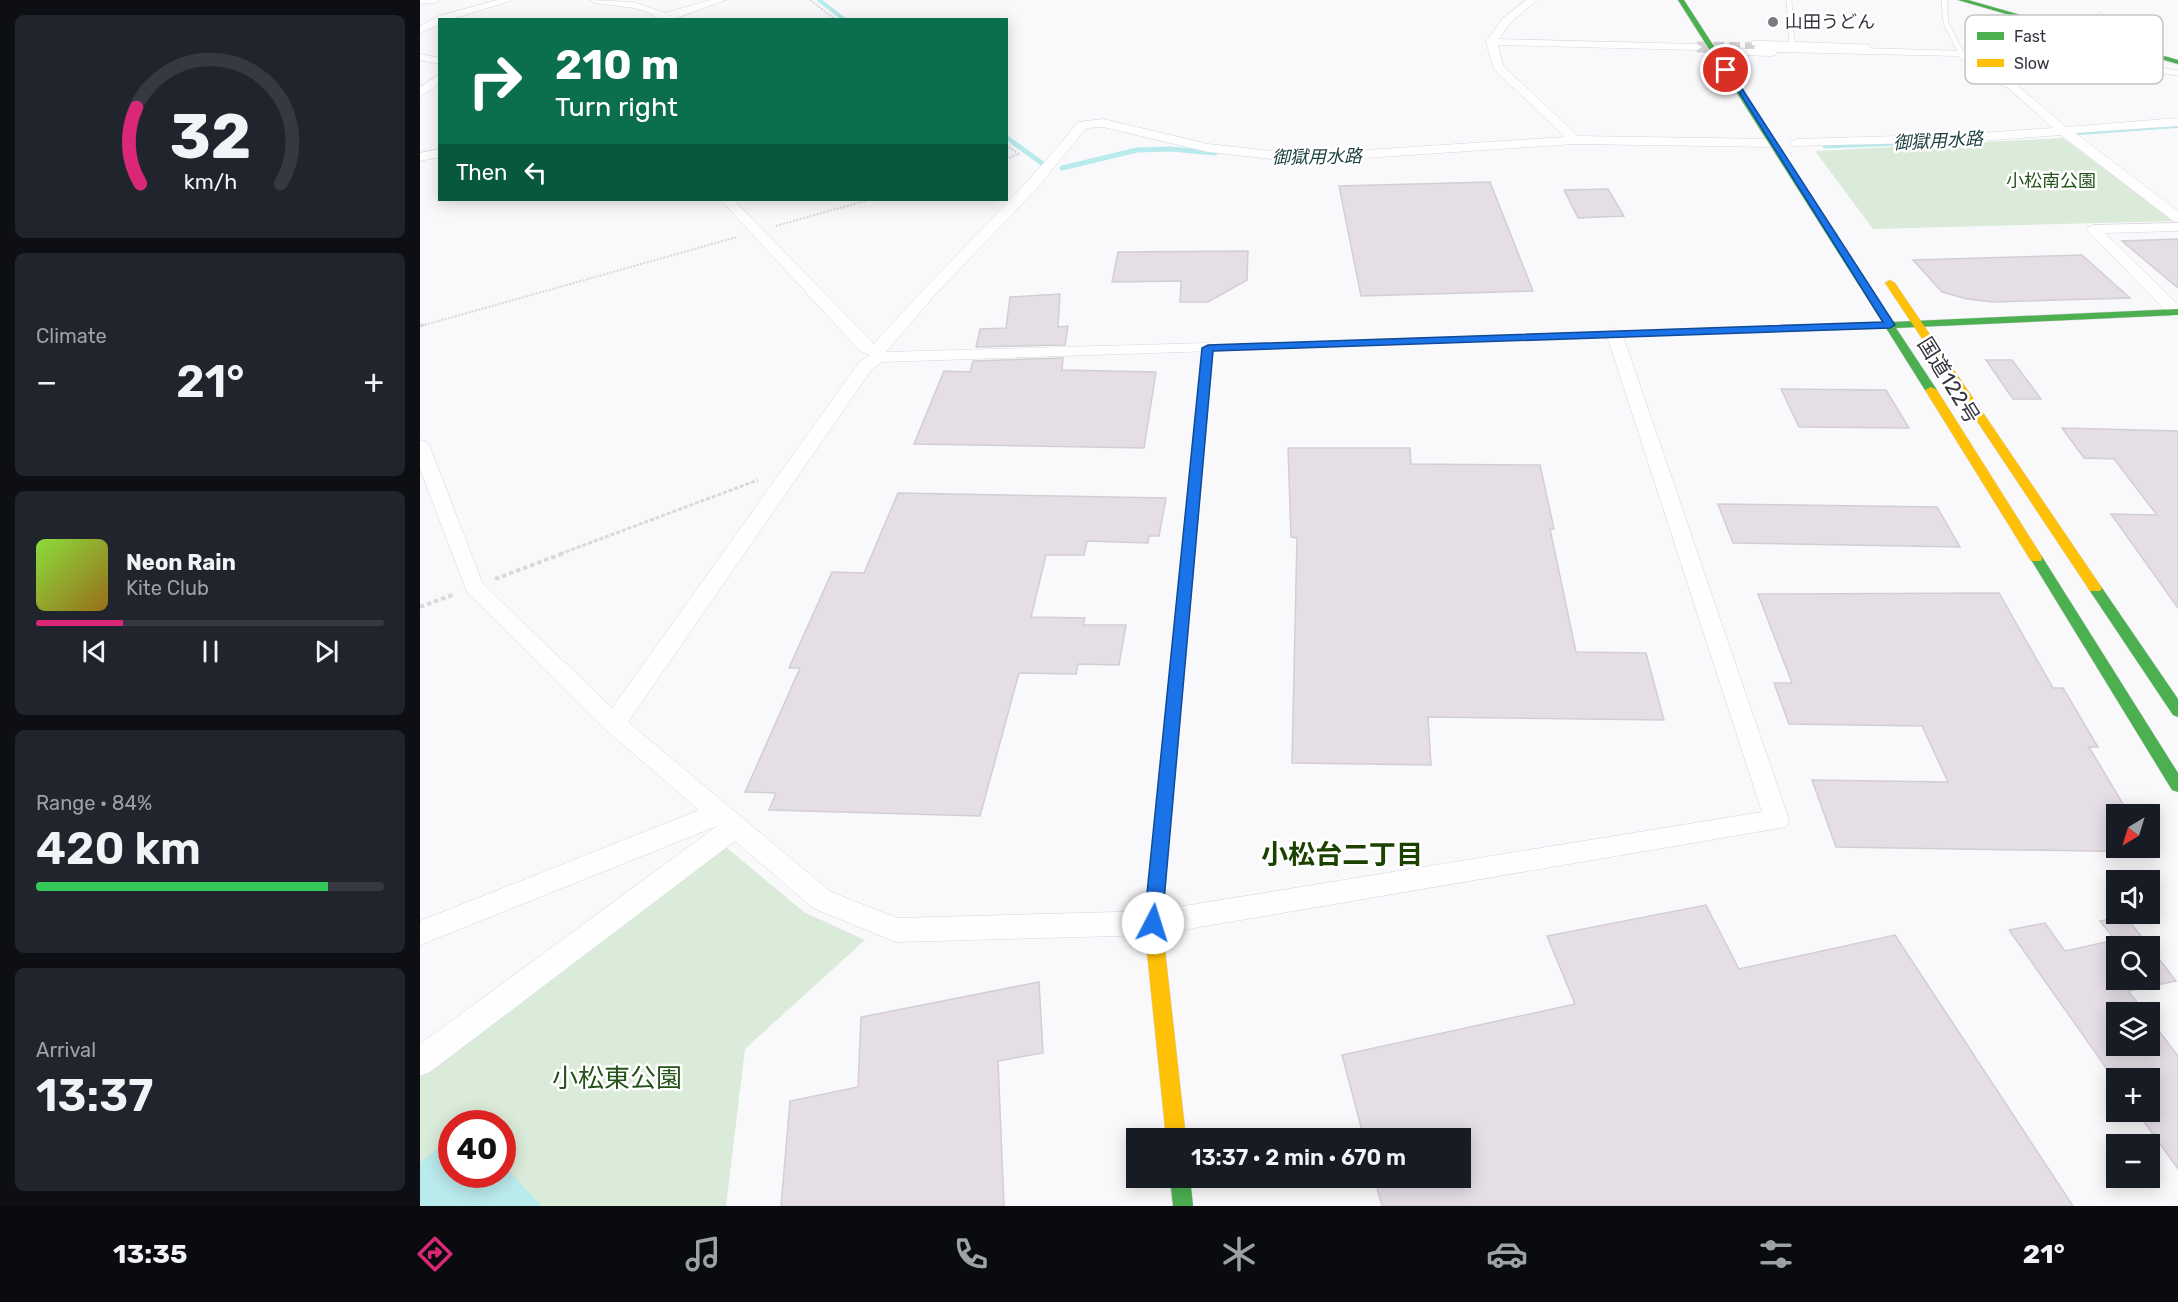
<!DOCTYPE html>
<meta charset="utf-8">
<style>
:root{--surface:#171b24;--page:#20242c;--text:#f1f3f6;--muted:#9ea1a6;--line:#363941;--accent:#db2777}
body{margin:0;font-family:Rubik,"Noto Sans JP",sans-serif;background:var(--page);color:var(--text);height:100vh;display:flex;flex-direction:column;font-size:22px;white-space:nowrap}
*{box-sizing:border-box;margin:0}
p{font-size:20px;color:var(--muted)}
.icon{flex:none;width:33px;height:33px;fill:none;stroke:currentColor;stroke-width:2;stroke-linecap:round;stroke-linejoin:round}
.map{position:relative;flex:1;overflow:hidden}
.side{display:flex;flex-direction:column;gap:15px;padding:15px;background:#0d0f14;width:420px}
.side>*{flex:none}
.hud{position:absolute;left:18px;top:18px;width:570px;height:183px;border-radius:0px;box-shadow:0 3px 15px #0003;background:#0b6e4f;color:#fff;overflow:hidden}
.needle{width:39px;rotate:218deg}
.buttons{position:absolute;left:1686px;top:804px;display:grid;gap:12px}
.buttons a{display:grid;place-items:center;width:54px;height:54px;border-radius:0px;background:var(--surface);box-shadow:0 3px 15px #0003;font-size:30px}
.speed{position:absolute;left:18px;top:1110px;display:flex;gap:12px;font-size:30px;font-weight:700;text-align:center}
.speed>*{display:grid;place-content:center;width:78px;height:78px;border-radius:50%;background:var(--surface);box-shadow:0 3px 15px #0003;line-height:1}
.speed .limit{border:9px solid #d22;background:#fff;color:#111}
.pin{position:absolute;display:grid;place-items:center;width:51px;height:51px;color:#fff;margin:-26px;border:3px solid #fff;border-radius:50%;box-shadow:0 2px 6px #0007}
.me{position:absolute;width:66px;margin:-33px;rotate:5deg;stroke-linejoin:round;filter:drop-shadow(0 0 4px #0008)}
.turn{display:flex;align-items:center;gap:21px;height:126px;padding:0 18px;font-size:27px}
.turn .icon{width:78px;height:78px;stroke-width:2.5}
.turn b{display:block;font-size:42px;line-height:51px}
.then{display:flex;align-items:center;height:57px;padding:0 18px;background:#0003;gap:12px;font-size:22px}
.big{font-size:45px;font-weight:600;line-height:1.1}
.side .tile{flex:1;display:flex;flex-direction:column;justify-content:center;gap:9px;min-width:0;padding:0 21px;border-radius:9px;background:var(--page)}
.side .dial{align-items:center;gap:0}
.dial svg{height:156px;overflow:visible;fill:none;stroke:var(--line);stroke-width:7;stroke-linecap:round;text-anchor:middle}
.dial text{fill:var(--text);stroke:none}
.song{display:flex;align-items:center;gap:18px}
.cover{width:72px;height:72px;border-radius:9px;background:linear-gradient(135deg,hsl(90 70% 55%),hsl(40 70% 35%))}
.played{height:6px;border-radius:3px;background:linear-gradient(90deg,var(--accent) 25%,var(--line) 25%)}
.keys{display:flex;justify-content:space-around;direction:ltr}
.heat{display:flex;justify-content:space-between;align-items:center;font-size:33px;direction:ltr}
.charge{height:9px;border-radius:4px;background:linear-gradient(90deg,#34c759 84%,var(--line) 0)}
.trip{position:absolute;left:706px;top:1128px;width:345px;height:60px;border-radius:0px;background:var(--surface);box-shadow:0 3px 15px #0003;font-weight:600;line-height:60px;text-align:center}
.tabs{display:flex;height:96px;justify-content:space-around;align-items:center;background:#090b0e;color:var(--muted)}
.tabs .icon{width:42px;height:42px}
.tabs .current{color:var(--accent)}
.tabs b{font-size:27px;color:var(--text)}
main{display:flex;flex:1;min-height:0}
.map>svg:first-child{display:block}
.green{fill:#dbebd9;fill-rule:evenodd}
.water{fill:#b9eaec}
.lines{fill:none;stroke-linecap:round;stroke-linejoin:round}
.stream-far1{stroke:#b9eaec;stroke-width:4}
.stream{stroke:#b9eaec;stroke-width:5}
.building{fill:#e6dee7;stroke:#d2cfd3;stroke-width:1.5}
.street-tunnel{stroke:#d2d2d6;stroke-width:11;stroke-dasharray:11 5;stroke-linecap:butt}
.lane-casing{stroke:#d6d5db;stroke-width:6}
.street-casing{stroke:#d6d5db;stroke-width:1}
.fast-casing{stroke:#d6d5db;stroke-width:1}
.slow-casing{stroke:#d6d5db;stroke-width:1}
.path-far2{stroke:#d9d9db;stroke-width:2;stroke-dasharray:2 1.5;stroke-linecap:butt}
.path-far1{stroke:#d9d9db;stroke-width:3;stroke-dasharray:4 2;stroke-linecap:butt}
.path{stroke:#d9d9db;stroke-width:4;stroke-dasharray:4.5 3;stroke-linecap:butt}
.lane{stroke:#fefeff;stroke-width:5}
.street{fill:#fefeff;fill-rule:evenodd}
.fast{fill:#4caf50;fill-rule:evenodd}
.slow{fill:#ffc107;fill-rule:evenodd}
.route{fill:#1a73e8;stroke:#114b97;stroke-width:1.5}
.poi-dot{fill:#7a7a81;stroke:#fff;stroke-width:2}
.labels{text-anchor:middle;dominant-baseline:central;stroke-width:5;stroke-linejoin:round;paint-order:stroke}
.far-poi-label{font-size:18px;fill:#36353f;stroke:#fff;text-anchor:start}
.far-water-label{font-size:18px;font-style:italic;fill:#1b3e3e;stroke:#fff}
.far-park-label{font-size:18px;fill:#245219;stroke:#fff}
.street-label{font-size:21px;fill:#36353f;stroke:#fff}
.near-park-label{font-size:26px;fill:#245219;stroke:#fff}
.near-neighbourhood-label{font-size:27px;font-weight:bold;fill:#1c4200;stroke:#fff}
.key{fill:#fff;stroke:#c3c2c5;stroke-width:1.5}
.key-label{font-size:16px;fill:#36353f}
</style>
<main>
<section class="side">
<div class="tile dial"><svg viewBox="0 0 100 80">
<path d="M14 69A42 42 0 1 1 86 69"/>
<path d="M14 69A42 42 0 0 1 12 30" stroke="#db2777"/>
<text x="50" y="56" font-size="32" font-weight="700">32</text>
<text x="50" y="72" font-size="11">km/h</text>
</svg></div>
<div class="tile"><p>Climate</p>
<div class="heat"><a>−</a><b class="big">21°</b><a>+</a></div>
</div>
<div class="tile">
<div class="song"><i class="cover"></i><div><b>Neon Rain</b><p>Kite Club</p></div></div>
<div class="played"></div>
<div class="keys"><svg class="icon" aria-label="previous" viewBox="0 0 24 24"><path d="M18 5L8 12l10 7zM5 5v14"/></svg><svg class="icon" aria-label="pause" viewBox="0 0 24 24"><path d="M8 5v14M16 5v14"/></svg><svg class="icon" aria-label="next" viewBox="0 0 24 24"><path d="M6 5l10 7-10 7zM19 5v14"/></svg></div>
</div>
<div class="tile"><p>Range · 84%</p><b class="big">420 km</b><div class="charge"></div></div>
<div class="tile"><p>Arrival</p><b class="big">13:37</b></div>
</section>
<div class="map">
<svg width="1758" height="1206" viewBox="0 0 1758 1206">
<rect width="100%" height="100%" fill="#f9f9fc"/>
<g class="green">
<polygon points="1643,138 1755,221 1453,229 1395,151"/>
<path d="M 302,844 L 384,912 L 445,940 L 325,1049 L 306,1206 L 0,1206 L 0,1073 ZM 32,1124 L 82,1124 L 82,1174 L 32,1174 Z"/>
</g>
<polygon class="water" points="31,1137 32,1174 82,1174 83,1165 122,1206 0,1206 0,1163"/>
<g class="lines">
<g class="stream-far1">
<polyline points="399,0 425,20"/>
<polyline points="1659,133 1758,126"/>
<polyline points="586,137 596,144"/>
<polyline points="1445,144 1484,143"/>
</g>
<g class="stream">
<polyline points="594,143 623,164"/>
<polyline points="1405,146 1484,143"/>
<polyline points="642,168 717,150 750,149 795,153"/>
</g>
</g>
<g class="building">
<polygon points="1070,182 1113,291 941,296 919,186"/>
<polygon points="1188,189 1204,216 1158,218 1144,190"/>
<polygon points="1758,239 1758,288 1702,241"/>
<polygon points="828,251 827,280 788,302 760,302 761,281 692,282 698,252"/>
<polygon points="1662,255 1710,298 1573,302 1547,299 1522,292 1493,260"/>
<polygon points="640,294 638,327 648,326 645,345 556,347 560,329 586,328 590,297"/>
<polygon points="643,358 642,370 736,372 724,448 494,444 524,371 550,372 553,361"/>
<polygon points="1566,360 1592,360 1621,399 1593,399"/>
<polygon points="1361,389 1466,390 1489,428 1379,427"/>
<polygon points="1642,428 1758,431 1758,608 1691,514 1737,515 1694,459 1664,458"/>
<polygon points="868,448 990,448 991,464 1120,465 1134,529 1130,529 1156,652 1226,653 1244,720 1008,717 1011,765 872,763 877,538 871,537"/>
<polygon points="478,493 746,498 739,536 729,536 728,543 667,541 664,555 626,555 611,617 665,618 663,625 706,625 699,665 658,664 656,674 599,673 560,816 349,810 356,793 325,792 380,668 369,668 412,572 444,573"/>
<polygon points="1298,504 1517,507 1540,547 1313,543"/>
<polygon points="1579,593 1633,688 1643,688 1678,747 1669,747 1709,814 1696,814 1696,848 1729,848 1731,852 1416,847 1392,780 1528,782 1502,726 1369,724 1354,683 1372,683 1338,594"/>
<polygon points="1286,905 1319,969 1475,935 1653,1206 962,1206 954,1178 1041,1178 1041,1138 944,1138 922,1055 1155,1004 1127,936"/>
<polygon points="1705,916 1729,946 1696,946 1696,980 1730,980 1730,947 1756,981 1708,991 1725,1012 1696,1012 1696,1046 1730,1046 1730,1019 1758,1056 1758,1169 1717,1112 1730,1112 1730,1078 1696,1078 1696,1082 1589,930 1625,923 1645,951 1695,940 1680,921"/>
<polygon points="619,982 623,1053 578,1061 584,1206 361,1206 370,1101 438,1087 441,1017"/>
</g>
<g class="lines">
<polyline class="street-tunnel" points="1277,47 1339,48"/>
<g class="lane-casing">
<g id="lane">
<polyline points="1369,0 1372,45"/>
<polyline points="1526,0 1524,2 1526,23 1541,53 1651,56 1758,73"/>
<polyline points="1680,15 1689,32 1686,34"/>
<polyline points="1334,43 1447,47 1449,50"/>
</g>
</g>
<g class="street-casing">
<g id="street">
<polygon points="0,0 20,0 15,3 0,4"/>
<polygon points="77,0 93,0 29,20 20,20 20,24 0,33 0,26 19,16"/>
<polygon points="170,0 214,2 245,13 290,0 306,0 251,20 240,20 230,13 214,8 175,3"/>
<path d="M 1106,0 L 1117,0 L 1090,23 L 1079,39 L 1277,44 L 1282,47 L 1277,50 L 1078,45 L 1083,66 L 1158,136 L 1353,139 L 1359,143 L 1353,147 L 1155,144 L 915,160 L 852,159 L 788,152 L 683,127 L 666,128 L 619,186 L 514,296 L 466,352 L 788,343 L 796,348 L 794,351 L 462,362 L 452,369 L 208,722 L 411,892 L 477,918 L 733,911 L 1342,812 L 1186,333 L 1194,328 L 1202,333 L 1369,820 L 1366,827 L 733,935 L 476,942 L 393,908 L 315,841 L 10,1072 L 0,1076 L 0,1044 L 297,826 L 0,945 L 0,921 L 279,810 L 186,730 L 47,592 L 0,469 L 0,440 L 6,441 L 9,445 L 63,584 L 192,708 L 440,361 L 450,355 L 440,351 L 301,200 L 314,200 L 454,344 C 520,268 595,201 658,122 L 683,119 L 788,144 L 852,151 L 915,152 L 1145,137 L 1074,69 L 1066,42 L 1082,19 Z"/>
<polygon points="1339,45 1545,51 1572,73 1596,84 1646,127 1758,118 1758,126 1655,133 1758,211 1758,222 1753,221 1641,135 1546,142 1372,146 1370,143 1376,139 1546,134 1633,128 1588,88 1564,77 1538,56 1357,52 1356,55 1352,56 1314,55 1309,52 1314,49 1334,49 1335,46"/>
<polygon points="0,54 20,58 20,64 0,60"/>
<polygon points="20,74 20,83 0,97 0,87"/>
<polygon points="20,149 20,157 0,161 0,153"/>
<polygon points="1758,223 1758,231 1685,233 1758,305 1758,319 1752,317 1666,229 1673,225"/>
</g>
</g>
<g class="fast-casing">
<g id="fast">
<polygon points="1258,0 1264,0 1472,322 1758,309 1758,315 1476,328 1517,390 1511,393 1505,390 1466,328 1114,339 1114,335 1118,334 1462,322"/>
<polygon points="1538,0 1548,0 1758,60 1758,64"/>
<polygon points="781,417 787,420 748,852 746,857 740,859 734,857 732,852 775,420"/>
<polygon points="1616,554 1621,555 1758,773 1758,792 1752,790 1610,558"/>
<polygon points="1675,583 1680,585 1758,699 1758,717 1753,715 1670,591 1668,588"/>
<polygon points="750,1178 770,1178 773,1206 753,1206"/>
</g>
</g>
<g class="slow-casing">
<g id="slow">
<polygon points="1470,280 1475,283 1680,585 1682,588 1680,591 1670,591 1465,283"/>
<polygon points="1118,334 1122,335 1122,339 793,351 787,420 781,423 775,420 784,346"/>
<polygon points="1511,387 1517,390 1621,555 1622,558 1621,561 1611,561 1505,390"/>
<polygon points="740,845 746,847 748,852 742,923 766,1138 746,1138 724,923 732,852 734,847"/>
</g>
</g>
<g class="path-far2">
<polyline points="390,0 416,20"/>
<polyline points="586,145 599,154 586,159"/>
<polyline points="356,226 448,200"/>
<polyline points="1,326 317,237"/>
</g>
<g class="path-far1">
<polyline points="0,326 6,324"/>
<polyline points="140,554 338,480"/>
</g>
<g class="path">
<polyline points="75,579 144,553"/>
<polyline points="0,607 35,594"/>
</g>
<use href="#lane" class="lane"/>
<use href="#street" class="street"/>
<use href="#fast" class="fast"/>
<use href="#slow" class="slow"/>
</g>
<polygon class="route" points="1304,68 1310,70 1475,325 1470,328 793,351 742,923 739,928 733,930 727,928 724,923 782,348 788,345 1463,322"/>
<circle class="poi-dot" cx="1353" cy="22" r="6"/>
<g class="labels">
<g class="far-poi-label">
<text x="1365" y="22">山田うどん</text>
</g>
<g class="far-water-label">
<text transform="translate(1518 141) rotate(-3)">御獄用水路</text>
<text transform="translate(897 157) rotate(-1)">御獄用水路</text>
</g>
<g class="far-park-label">
<text x="1631" y="181">小松南公園</text>
</g>
<g class="street-label">
<text transform="translate(1529 380) rotate(58)">国道122号</text>
</g>
<g class="near-park-label">
<text x="197" y="1078">小松東公園</text>
</g>
<g class="near-neighbourhood-label">
<text x="922" y="855">小松台二丁目</text>
</g>
</g>
<rect x="1545" y="15" width="198" height="69" rx="9" class="key"/>
<rect x="1557" y="32" width="27" height="8" fill="#4caf50"/>
<rect x="1557" y="59" width="27" height="8" fill="#ffc107"/>
<g class="key-label">
<text x="1594" y="42">Fast</text>
<text x="1594" y="69">Slow</text>
</g>
</svg>
<div class="buttons">
<a><svg class="needle" viewBox="-14 -14 28 28"><path d="M0-13l5 13h-10z" fill="#e53935"/><path d="M0 13l5-13h-10z" fill="#9ea1a6"/></svg></a>
<a><svg class="icon" aria-label="sound" viewBox="0 0 24 24"><path d="M4 9h4l5-4v14l-5-4H4zM17 9q2 3 0 6"/></svg></a>
<a><svg class="icon" aria-label="search" viewBox="0 0 24 24"><circle cx="10" cy="10" r="6"/><path d="M15 15l6 6"/></svg></a>
<a><svg class="icon" aria-label="layers" viewBox="0 0 24 24"><path d="M12 4l9 5-9 5-9-5zM3 14l9 5 9-5"/></svg></a>
<a>+</a>
<a>−</a>
</div>
<div class="speed"><div class="limit">40</div></div>
<div class="pin" style="left:1306px;top:70px;background:#d93025"><svg class="icon" aria-label="arrive" viewBox="0 0 24 24"><path d="M6 21V4h12l-3 4 3 4H6"/></svg></div>
<svg class="me" style="left:733px;top:923px" viewBox="-20 -20 40 40"><circle r="19" fill="#fff"/><path d="M0-13L10 11 0 6-10 11z" fill="#1a73e8"/></svg>
<div class="trip">13:37 · 2 min · 670 m</div>
<div class="hud">
<div class="turn"><svg class="icon" aria-label="right" viewBox="0 0 24 24"><path d="M7 20v-9h11M14 6l5 5-5 5"/></svg><div><b>210 m</b>Turn right</div></div>
<div class="then">Then<svg class="icon" aria-label="left" viewBox="0 0 24 24"><path d="M17 20v-9H6M10 6l-5 5 5 5"/></svg></div>
</div>
</div>
</main>
<nav class="tabs">
<b>13:35</b>
<svg class="icon current" aria-label="directions" viewBox="0 0 24 24"><path d="M12 3l9 9-9 9-9-9zM9 14v-3h6M13 9l2 2-2 2"/></svg>
<svg class="icon" aria-label="music" viewBox="0 0 24 24"><path d="M9 18V5l10-2v13"/><circle cx="6" cy="18" r="3"/><circle cx="16" cy="16" r="3"/></svg>
<svg class="icon" aria-label="phone" viewBox="0 0 24 24"><path d="M5 4h4l2 5-3 2q2 4 5 5l2-3 5 2v4C11 20 4 13 5 4z"/></svg>
<svg class="icon" aria-label="climate" viewBox="0 0 24 24"><path d="M12 3v18M4 7l16 10M4 17L20 7"/></svg>
<svg class="icon" aria-label="car" viewBox="0 0 24 24"><path d="M5 17H2v-5l4-1 3-4h7l3 4 3 1v5h-3M9 17h6M6 11h13"/><circle cx="7" cy="17" r="2"/><circle cx="17" cy="17" r="2"/></svg>
<svg class="icon" aria-label="filters" viewBox="0 0 24 24"><path d="M4 7h16M4 17h16"/><circle cx="9" cy="7" r="2"/><circle cx="15" cy="17" r="2"/></svg>
<b>21°</b>
</nav>
